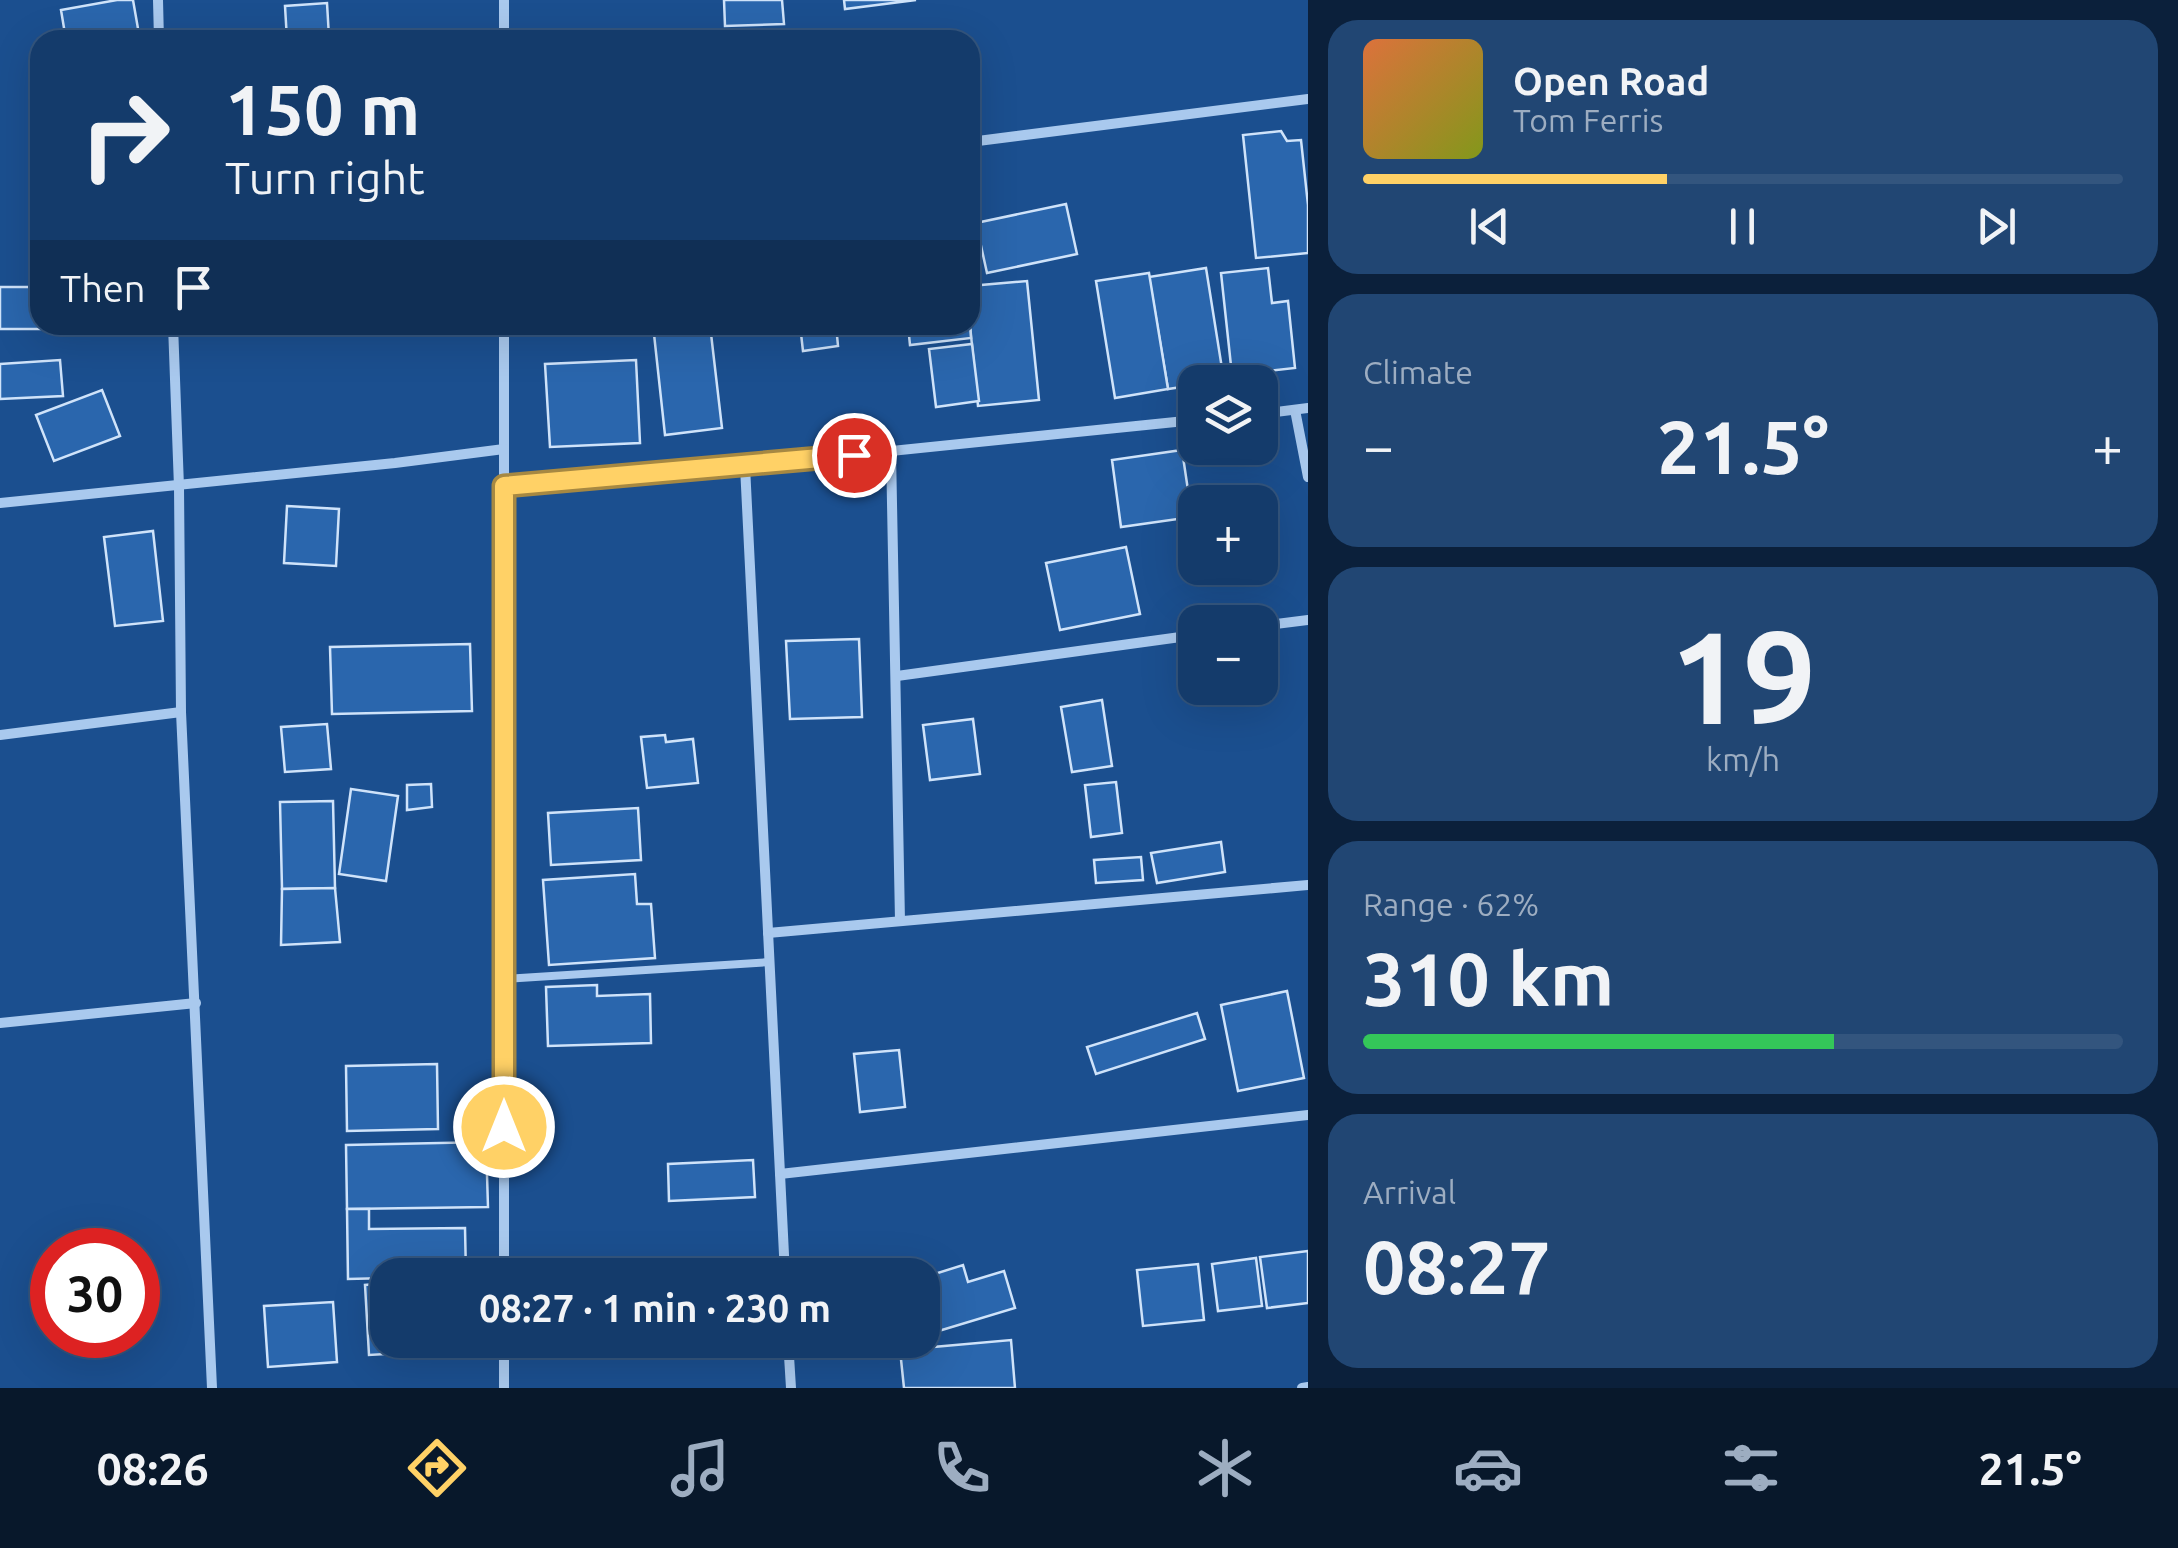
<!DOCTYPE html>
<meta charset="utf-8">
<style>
:root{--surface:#143b6b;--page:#214673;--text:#f1f3f6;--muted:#9dadc1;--line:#33557e;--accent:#ffd166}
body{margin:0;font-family:Ubuntu,sans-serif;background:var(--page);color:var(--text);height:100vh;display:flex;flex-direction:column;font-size:38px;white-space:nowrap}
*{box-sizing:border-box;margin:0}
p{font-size:32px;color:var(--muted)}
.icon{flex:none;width:55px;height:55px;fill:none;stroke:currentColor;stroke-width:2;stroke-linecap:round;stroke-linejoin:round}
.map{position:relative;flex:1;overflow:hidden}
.panel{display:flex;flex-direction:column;gap:20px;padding:20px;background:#0b203b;width:870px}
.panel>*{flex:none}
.top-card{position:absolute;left:30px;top:30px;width:950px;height:305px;border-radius:30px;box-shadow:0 10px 40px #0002,0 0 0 2px var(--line);background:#143b6b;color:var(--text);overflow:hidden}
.fabs{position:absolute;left:1178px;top:365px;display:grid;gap:20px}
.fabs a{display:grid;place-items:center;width:100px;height:100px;border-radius:20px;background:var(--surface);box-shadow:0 10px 40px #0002,0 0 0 2px var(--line);font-size:50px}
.speed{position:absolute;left:30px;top:1228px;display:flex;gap:20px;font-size:50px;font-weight:700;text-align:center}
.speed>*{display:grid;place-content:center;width:130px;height:130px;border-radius:50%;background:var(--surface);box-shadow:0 10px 40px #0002,0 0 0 2px var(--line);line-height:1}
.speed .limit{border:15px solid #d22;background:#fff;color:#111}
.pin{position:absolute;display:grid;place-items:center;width:85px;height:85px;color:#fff;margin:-42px;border:5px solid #fff;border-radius:50%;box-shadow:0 2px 10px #0007}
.me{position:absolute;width:110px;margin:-55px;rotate:0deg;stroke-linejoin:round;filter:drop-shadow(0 0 8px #0008)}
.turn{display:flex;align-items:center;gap:35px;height:210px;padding:0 30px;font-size:45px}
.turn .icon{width:130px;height:130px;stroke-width:2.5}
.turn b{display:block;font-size:70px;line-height:85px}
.then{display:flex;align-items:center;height:95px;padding:0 30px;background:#0003;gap:20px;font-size:38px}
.big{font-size:75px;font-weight:600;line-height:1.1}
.panel .widget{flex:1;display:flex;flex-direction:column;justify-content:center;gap:15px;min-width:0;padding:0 35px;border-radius:30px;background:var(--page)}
.panel .dial{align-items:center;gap:0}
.dial b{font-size:130px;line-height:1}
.song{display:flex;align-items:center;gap:30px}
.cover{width:120px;height:120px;border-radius:15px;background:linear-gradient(135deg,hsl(20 70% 55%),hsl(70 70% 35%))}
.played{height:10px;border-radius:5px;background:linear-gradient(90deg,var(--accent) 40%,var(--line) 40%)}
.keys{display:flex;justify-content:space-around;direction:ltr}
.heat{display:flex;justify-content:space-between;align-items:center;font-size:55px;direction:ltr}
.charge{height:15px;border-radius:8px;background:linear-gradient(90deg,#34c759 62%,var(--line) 0)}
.trip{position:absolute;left:370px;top:1258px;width:570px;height:100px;border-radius:30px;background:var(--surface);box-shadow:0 10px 40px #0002,0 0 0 2px var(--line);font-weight:600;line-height:100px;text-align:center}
.tabs{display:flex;height:160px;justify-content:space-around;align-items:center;background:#08182b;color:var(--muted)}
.tabs .icon{width:70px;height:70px}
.tabs .active{color:var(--accent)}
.tabs b{font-size:45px;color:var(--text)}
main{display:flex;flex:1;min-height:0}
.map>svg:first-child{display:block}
.building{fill:#2a66ad;stroke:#cfe3fa;stroke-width:2.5}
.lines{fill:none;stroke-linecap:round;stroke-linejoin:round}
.service{stroke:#a9c9ee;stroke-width:8}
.minor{stroke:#a9c9ee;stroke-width:10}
.route-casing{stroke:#a68842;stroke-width:25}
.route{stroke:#ffd166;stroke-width:18}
</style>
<main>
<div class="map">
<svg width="1308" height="1388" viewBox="0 0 1308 1388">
<rect width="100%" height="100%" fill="#1b4f8f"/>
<g class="building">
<polygon points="117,0 133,0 140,40 66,40 61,10"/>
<polygon points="724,0 782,0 784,24 725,26"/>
<polygon points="844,0 916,0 845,9"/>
<polygon points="327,3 329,37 287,40 285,6"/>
<polygon points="1281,131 1287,141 1301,140 1308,205 1308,253 1256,258 1243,135"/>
<polygon points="1066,204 1077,254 987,273 976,223"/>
<polygon points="1206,268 1224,381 1195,382 1195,385 1168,389 1149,277"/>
<polygon points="1268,268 1272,303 1288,301 1295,368 1232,375 1221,273"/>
<polygon points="1149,273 1168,389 1115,398 1096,281"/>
<polygon points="1027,281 1039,400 978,406 970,325 970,286"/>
<polygon points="0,287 40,287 40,325 47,325 48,329 0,329"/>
<polygon points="653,325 710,325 722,428 665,435"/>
<polygon points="800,325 836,325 838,346 803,351"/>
<polygon points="908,325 970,325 971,338 910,345"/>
<polygon points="972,344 979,401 936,407 929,349"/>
<polygon points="60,360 63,396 0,399 0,364"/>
<polygon points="636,360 640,443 550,447 545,364"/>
<polygon points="102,390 120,436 54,461 36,415"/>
<polygon points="1182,450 1192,517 1121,527 1112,460"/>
<polygon points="287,506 339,509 336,566 284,563"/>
<polygon points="153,531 163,621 115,626 104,537"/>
<polygon points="1126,547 1140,614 1060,630 1046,563"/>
<polygon points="859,639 862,717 790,719 786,641"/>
<polygon points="470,644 472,711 332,714 330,647"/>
<polygon points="1102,700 1112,766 1072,772 1061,707"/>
<polygon points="973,719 980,774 930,780 923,725"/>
<polygon points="327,724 331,769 285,772 281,727"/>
<polygon points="665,735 666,742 693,739 698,783 647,788 641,737"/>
<polygon points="1116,782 1122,833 1091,837 1085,785"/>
<polygon points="431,784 432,807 407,810 407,785"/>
<polygon points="351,789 398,796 386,881 339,874"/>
<polygon points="333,801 335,888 282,889 280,802"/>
<polygon points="638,808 641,860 551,865 548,813"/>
<polygon points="1221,842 1225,872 1157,883 1151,853"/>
<polygon points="1141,857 1143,880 1096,883 1094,860"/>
<polygon points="635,874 637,904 651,904 655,958 549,965 543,880"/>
<polygon points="335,888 340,942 281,945 282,889"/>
<polygon points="597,985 597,996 650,994 651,1043 548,1046 546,987"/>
<polygon points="1287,991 1304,1078 1238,1091 1221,1005"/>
<polygon points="1197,1013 1205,1039 1096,1074 1087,1047"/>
<polygon points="899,1050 905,1107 860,1112 854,1054"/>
<polygon points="437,1064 438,1129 347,1131 346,1066"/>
<polygon points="486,1142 488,1207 347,1209 346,1145"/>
<polygon points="753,1160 755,1197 669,1201 668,1164"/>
<polygon points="347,1209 369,1209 369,1229 465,1228 466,1275 388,1275 388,1278 348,1279"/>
<polygon points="1308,1251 1308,1303 1267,1308 1260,1257"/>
<polygon points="1256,1258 1262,1306 1218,1311 1212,1264"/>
<polygon points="1198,1264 1204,1320 1143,1326 1137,1270"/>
<polygon points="963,1265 968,1282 1004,1271 1015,1308 922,1336 922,1278"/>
<polygon points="388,1283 388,1340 472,1340 473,1349 369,1355 365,1285"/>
<polygon points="333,1302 337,1362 268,1367 264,1306"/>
<polygon points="702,1340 750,1340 750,1346 702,1352"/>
<polygon points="1011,1340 1015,1388 904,1388 900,1350"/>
</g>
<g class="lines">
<polyline class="service" points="504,979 770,962"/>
<g class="minor">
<polyline points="158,0 159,40"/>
<polyline points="504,40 504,0"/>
<polyline points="970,142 1308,99"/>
<polyline points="173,325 179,487 181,712 212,1388"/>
<polyline points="504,325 504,1275"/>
<polyline points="1295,410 1308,477"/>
<polyline points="1260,414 1308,408"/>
<polyline points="891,451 900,921"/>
<polyline points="745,466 785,1275"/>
<polyline points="504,486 745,466 1195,420"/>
<polyline points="0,503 395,463 504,449"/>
<polyline points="1260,626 1308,620"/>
<polyline points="897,676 1195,635"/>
<polyline points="0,735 181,712"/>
<polyline points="768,933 1308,885"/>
<polyline points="0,1023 196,1003"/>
<polyline points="780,1174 1308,1115"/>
<polyline points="788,1340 791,1388"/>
<polyline points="504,1388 504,1340"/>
<polyline points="1302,1388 1308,1387"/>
</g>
</g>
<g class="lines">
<g class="route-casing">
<polyline id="route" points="504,1127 504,486 854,455"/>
</g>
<use href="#route" class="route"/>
</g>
</svg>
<div class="fabs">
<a><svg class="icon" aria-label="layers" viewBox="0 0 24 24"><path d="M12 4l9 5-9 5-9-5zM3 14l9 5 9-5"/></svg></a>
<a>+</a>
<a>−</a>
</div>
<div class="speed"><div class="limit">30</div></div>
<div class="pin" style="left:854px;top:455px;background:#d93025"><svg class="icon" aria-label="arrive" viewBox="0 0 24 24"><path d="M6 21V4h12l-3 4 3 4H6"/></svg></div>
<svg class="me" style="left:504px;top:1127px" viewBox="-20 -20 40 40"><circle r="17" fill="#ffd166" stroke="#fff" stroke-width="3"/><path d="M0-11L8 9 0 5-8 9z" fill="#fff"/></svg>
<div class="trip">08:27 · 1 min · 230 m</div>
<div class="top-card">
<div class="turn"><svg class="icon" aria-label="right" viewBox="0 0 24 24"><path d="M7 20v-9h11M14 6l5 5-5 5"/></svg><div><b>150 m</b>Turn right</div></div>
<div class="then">Then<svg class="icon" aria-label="arrive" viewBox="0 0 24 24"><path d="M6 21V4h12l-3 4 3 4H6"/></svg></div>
</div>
</div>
<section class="panel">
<div class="widget">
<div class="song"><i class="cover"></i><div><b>Open Road</b><p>Tom Ferris</p></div></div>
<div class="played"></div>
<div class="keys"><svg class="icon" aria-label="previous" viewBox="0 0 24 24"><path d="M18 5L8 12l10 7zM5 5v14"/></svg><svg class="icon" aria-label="pause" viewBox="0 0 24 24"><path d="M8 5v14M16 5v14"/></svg><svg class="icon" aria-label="next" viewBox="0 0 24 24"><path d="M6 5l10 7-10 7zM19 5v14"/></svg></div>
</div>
<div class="widget"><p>Climate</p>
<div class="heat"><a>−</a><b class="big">21.5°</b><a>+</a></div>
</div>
<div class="widget dial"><b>19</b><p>km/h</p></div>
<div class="widget"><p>Range · 62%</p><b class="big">310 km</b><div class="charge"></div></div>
<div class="widget"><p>Arrival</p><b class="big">08:27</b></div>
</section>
</main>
<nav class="tabs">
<b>08:26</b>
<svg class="icon active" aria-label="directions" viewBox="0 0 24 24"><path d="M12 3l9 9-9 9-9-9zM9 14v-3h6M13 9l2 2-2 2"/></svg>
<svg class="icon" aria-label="music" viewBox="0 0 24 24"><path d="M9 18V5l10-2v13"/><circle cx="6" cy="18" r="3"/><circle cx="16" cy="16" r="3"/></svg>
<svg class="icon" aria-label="phone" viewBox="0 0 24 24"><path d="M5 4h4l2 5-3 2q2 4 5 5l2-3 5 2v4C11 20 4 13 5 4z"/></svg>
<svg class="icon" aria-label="climate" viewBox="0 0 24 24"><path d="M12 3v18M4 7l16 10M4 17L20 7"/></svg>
<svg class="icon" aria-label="car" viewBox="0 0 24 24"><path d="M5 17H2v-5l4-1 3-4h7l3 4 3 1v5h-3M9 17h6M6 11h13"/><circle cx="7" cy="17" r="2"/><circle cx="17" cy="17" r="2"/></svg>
<svg class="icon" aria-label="filters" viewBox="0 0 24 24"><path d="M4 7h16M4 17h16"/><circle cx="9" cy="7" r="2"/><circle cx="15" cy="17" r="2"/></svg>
<b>21.5°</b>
</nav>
